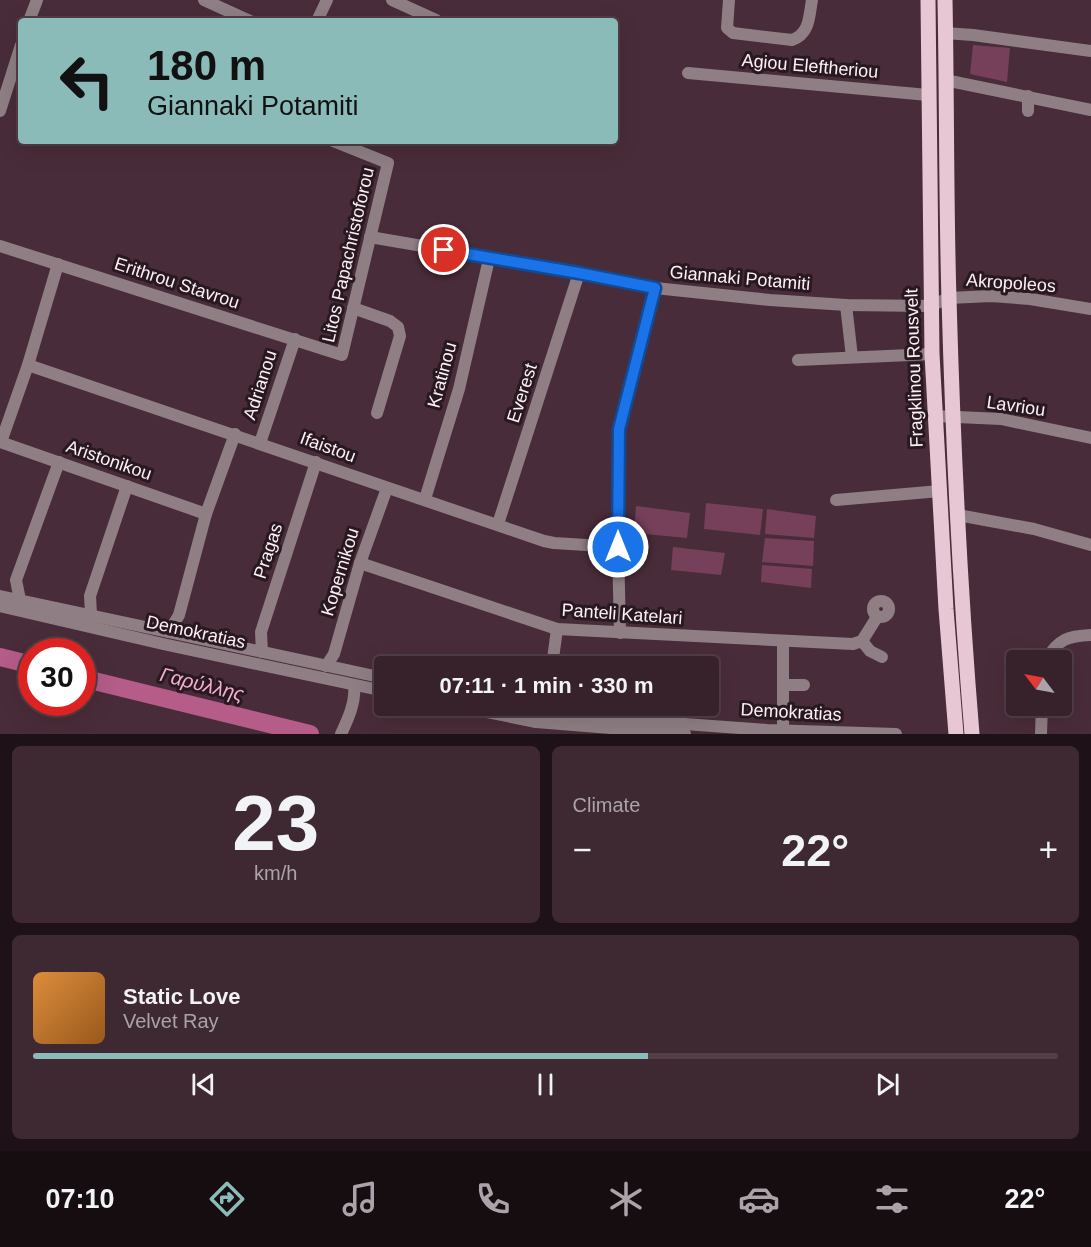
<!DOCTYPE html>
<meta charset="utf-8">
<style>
:root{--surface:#37212b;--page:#3e2933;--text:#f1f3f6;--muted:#aaa3a9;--line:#513e47;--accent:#8bbbb9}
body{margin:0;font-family:Arial,sans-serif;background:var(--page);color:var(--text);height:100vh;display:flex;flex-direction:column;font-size:22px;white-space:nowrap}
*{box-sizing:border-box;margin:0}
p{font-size:20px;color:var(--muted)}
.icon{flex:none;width:33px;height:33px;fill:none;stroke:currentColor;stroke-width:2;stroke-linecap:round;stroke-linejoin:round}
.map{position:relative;height:734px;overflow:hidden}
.panel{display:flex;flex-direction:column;gap:12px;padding:12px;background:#1e1218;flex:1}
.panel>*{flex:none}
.hud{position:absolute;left:18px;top:18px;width:600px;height:126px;border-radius:6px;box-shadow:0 6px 24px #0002,0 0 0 2px var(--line);background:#8bbbb9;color:#111;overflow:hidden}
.needle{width:39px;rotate:302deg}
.fabs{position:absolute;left:1006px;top:650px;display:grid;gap:12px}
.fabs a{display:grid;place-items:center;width:66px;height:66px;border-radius:6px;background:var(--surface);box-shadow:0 6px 24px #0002,0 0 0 2px var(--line);font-size:30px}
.speed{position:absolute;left:18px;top:638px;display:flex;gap:12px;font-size:30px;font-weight:700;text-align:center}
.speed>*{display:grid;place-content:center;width:78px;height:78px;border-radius:50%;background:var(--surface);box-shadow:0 6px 24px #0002,0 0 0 2px var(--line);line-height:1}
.speed .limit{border:9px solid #d22;background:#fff;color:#111}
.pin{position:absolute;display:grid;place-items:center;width:51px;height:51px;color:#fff;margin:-26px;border:3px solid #fff;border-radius:50%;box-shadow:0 2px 6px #0007}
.me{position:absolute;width:66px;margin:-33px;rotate:0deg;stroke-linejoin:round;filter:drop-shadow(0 0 4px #0008)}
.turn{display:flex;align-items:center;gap:21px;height:126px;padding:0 30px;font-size:27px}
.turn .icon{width:78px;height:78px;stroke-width:2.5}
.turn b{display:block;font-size:42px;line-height:51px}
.big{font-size:45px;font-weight:800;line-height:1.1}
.panel .card{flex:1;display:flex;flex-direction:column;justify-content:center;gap:9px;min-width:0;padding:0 21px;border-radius:9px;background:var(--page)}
.panel .dial{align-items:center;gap:0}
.dial b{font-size:78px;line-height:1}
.song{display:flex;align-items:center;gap:18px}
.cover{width:72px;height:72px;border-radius:9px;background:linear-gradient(135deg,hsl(30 70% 55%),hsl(30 70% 35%))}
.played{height:6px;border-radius:3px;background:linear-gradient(90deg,var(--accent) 60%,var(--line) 60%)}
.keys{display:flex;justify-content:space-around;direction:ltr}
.heat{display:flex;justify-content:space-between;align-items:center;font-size:33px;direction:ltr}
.panel .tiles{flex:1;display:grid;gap:12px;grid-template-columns:1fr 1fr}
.card:last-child{grid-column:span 2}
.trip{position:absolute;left:374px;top:656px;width:345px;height:60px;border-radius:6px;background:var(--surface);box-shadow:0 6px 24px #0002,0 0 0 2px var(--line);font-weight:800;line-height:60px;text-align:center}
.menu{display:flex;height:96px;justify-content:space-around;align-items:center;background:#160d11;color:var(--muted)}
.menu .icon{width:42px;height:42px}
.menu .on{color:var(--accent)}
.menu b{font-size:27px;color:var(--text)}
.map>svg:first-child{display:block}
.park{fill:#76405a}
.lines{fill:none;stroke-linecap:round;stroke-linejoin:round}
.river{stroke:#b55c88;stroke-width:18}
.minor{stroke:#8f7f85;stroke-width:12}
.major{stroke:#e7c7d4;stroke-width:15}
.route-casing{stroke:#114b97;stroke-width:15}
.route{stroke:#1a73e8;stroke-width:10}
.labels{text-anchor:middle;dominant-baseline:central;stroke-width:6;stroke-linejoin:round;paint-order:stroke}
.street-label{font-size:18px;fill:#feeef5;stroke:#27191f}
.water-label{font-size:20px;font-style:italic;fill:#f6adce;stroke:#27191f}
</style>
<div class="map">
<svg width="1091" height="734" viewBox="0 0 1091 734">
<rect width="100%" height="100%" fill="#492c39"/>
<g class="park">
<polygon points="973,45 1010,48 1007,82 970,74"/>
<polygon points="706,503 763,509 760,535 704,529"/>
<polygon points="636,506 690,513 687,538 634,533"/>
<polygon points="767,509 816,516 814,538 765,534"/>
<polygon points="765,538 814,541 813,566 762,562"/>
<polygon points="673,547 725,553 721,575 671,570"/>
<polygon points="762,565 812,569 811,588 761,582"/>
</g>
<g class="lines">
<g class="river">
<polyline points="0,657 32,665"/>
<polyline points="82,678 310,734"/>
</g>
<g class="minor">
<polyline points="204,0 250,21"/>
<polyline points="392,0 436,20"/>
<path d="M 729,0 L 727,28 L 733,33 L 792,40 C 810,34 809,16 812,0"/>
<polyline points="29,21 37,0"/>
<polyline points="317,21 327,0"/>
<polyline points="945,33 973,35 1091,51"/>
<polyline points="688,73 928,95"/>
<polyline points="945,80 1091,110"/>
<polyline points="0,111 21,45"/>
<polyline points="1028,111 1028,96"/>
<polyline points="370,237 579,273 655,288 770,300 846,305 930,306 949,298 991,296 1030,299 1091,309"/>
<polyline points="0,246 342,355 388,163 333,141"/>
<polyline points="846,305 852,357"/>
<polyline points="353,308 390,321 398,327 400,336 377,413"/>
<polyline points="798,360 932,354"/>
<polyline points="28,365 544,541 554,543 618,547"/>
<polyline points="935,416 1001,419 1091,438"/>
<polyline points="0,442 206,514"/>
<polyline points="1,442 28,365 58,264"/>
<polyline points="260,443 295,339"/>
<polyline points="425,499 459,389 489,259"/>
<polyline points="836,500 940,491"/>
<polyline points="958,515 1034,529 1091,545"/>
<polyline points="498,524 579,273"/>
<polyline points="360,563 557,629 853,644 862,641 877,617"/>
<polyline points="0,596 384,678"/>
<polyline points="20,600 16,580 59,462"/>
<circle cx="881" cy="609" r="8"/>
<polyline points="0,606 163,644 384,691"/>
<polyline points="91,614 90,596 127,486"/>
<polyline points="169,632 179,615 206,514 235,434"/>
<polyline points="620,633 618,547 619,429 655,288"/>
<polyline points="862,641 870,651 882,657"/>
<polyline points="262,652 261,632 316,462"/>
<path d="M 1046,660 C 1058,639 1068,636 1091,635"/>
<polyline points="326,666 334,654 360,563 387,488"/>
<polyline points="552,666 557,629"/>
<polyline points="784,685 804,685"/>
<polyline points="453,705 536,722 685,734"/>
<polyline points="506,705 561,715 767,730 896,734"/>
<path d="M 341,734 C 348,719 356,702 354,685"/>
<polyline points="783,734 783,641"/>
<polyline points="1041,734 1042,705"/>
</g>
<g class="major">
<polyline points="928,0 932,354 946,609 956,734"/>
<path d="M 945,0 C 947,100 946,200 949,299 C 953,444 960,590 972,734"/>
</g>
</g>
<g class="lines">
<g class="route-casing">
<polyline id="route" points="444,250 579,273 655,288 619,429 618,547"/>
</g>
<use href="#route" class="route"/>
</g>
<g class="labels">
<g class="street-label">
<text transform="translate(810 66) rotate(5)">Agiou Eleftheriou</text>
<text transform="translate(348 255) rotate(-77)">Litos Papachristoforou</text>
<text transform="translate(740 278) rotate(5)">Giannaki Potamiti</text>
<text transform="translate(177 283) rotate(18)">Erithrou Stavrou</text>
<text transform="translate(1011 283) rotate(4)">Akropoleos</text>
<text transform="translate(914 368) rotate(-92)">Fragklinou Rousvelt</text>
<text transform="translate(442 375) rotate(-75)">Kratinou</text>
<text transform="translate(260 385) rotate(-72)">Adrianou</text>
<text transform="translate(522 393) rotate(-72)">Everest</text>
<text transform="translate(1016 406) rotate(8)">Lavriou</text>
<text transform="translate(328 447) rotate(20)">Ifaistou</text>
<text transform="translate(109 460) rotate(19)">Aristonikou</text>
<text transform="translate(268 551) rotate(-72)">Pragas</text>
<text transform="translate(340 572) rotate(-73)">Kopernikou</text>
<text transform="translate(622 614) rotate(4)">Panteli Katelari</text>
<text transform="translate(196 632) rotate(12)">Demokratias</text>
<text transform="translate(791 712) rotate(3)">Demokratias</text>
</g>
<g class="water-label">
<text transform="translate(202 684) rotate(14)">Γαρύλλης</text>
</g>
</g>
</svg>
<div class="fabs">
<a><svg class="needle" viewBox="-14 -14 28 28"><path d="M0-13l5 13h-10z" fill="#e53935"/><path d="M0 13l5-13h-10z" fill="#aaa3a9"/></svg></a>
</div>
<div class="speed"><div class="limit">30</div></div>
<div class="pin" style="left:444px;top:250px;background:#d93025"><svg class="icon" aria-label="arrive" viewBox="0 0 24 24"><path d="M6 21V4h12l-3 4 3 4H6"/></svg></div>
<svg class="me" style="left:618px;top:547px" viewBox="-20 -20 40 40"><circle r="17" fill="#1a73e8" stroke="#fff" stroke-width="3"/><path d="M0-11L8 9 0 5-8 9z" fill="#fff"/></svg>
<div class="trip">07:11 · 1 min · 330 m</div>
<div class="hud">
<div class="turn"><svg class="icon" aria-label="left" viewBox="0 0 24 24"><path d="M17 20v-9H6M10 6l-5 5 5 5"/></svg><div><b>180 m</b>Giannaki Potamiti</div></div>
</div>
</div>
<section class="panel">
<div class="tiles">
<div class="card dial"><b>23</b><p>km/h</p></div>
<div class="card"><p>Climate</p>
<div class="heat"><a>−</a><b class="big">22°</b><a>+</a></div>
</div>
<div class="card">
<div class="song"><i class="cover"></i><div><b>Static Love</b><p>Velvet Ray</p></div></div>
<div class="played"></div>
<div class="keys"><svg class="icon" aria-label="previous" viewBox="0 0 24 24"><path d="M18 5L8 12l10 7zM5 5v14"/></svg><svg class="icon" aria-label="pause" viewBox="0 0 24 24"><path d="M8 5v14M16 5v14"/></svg><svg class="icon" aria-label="next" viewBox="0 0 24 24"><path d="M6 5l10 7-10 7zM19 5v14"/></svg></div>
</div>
</div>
</section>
<nav class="menu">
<b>07:10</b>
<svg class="icon on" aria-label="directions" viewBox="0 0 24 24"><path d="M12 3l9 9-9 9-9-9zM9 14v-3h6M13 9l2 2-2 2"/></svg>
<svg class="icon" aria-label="music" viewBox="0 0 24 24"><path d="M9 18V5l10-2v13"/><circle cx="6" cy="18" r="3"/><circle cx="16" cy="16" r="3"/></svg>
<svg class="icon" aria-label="phone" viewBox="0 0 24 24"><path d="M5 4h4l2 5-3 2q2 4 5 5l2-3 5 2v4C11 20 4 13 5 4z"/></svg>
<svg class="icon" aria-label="climate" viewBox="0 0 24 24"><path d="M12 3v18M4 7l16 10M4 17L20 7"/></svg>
<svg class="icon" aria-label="car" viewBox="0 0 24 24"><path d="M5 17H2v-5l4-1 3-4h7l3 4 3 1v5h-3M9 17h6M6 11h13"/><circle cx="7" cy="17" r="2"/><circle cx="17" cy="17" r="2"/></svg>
<svg class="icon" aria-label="filters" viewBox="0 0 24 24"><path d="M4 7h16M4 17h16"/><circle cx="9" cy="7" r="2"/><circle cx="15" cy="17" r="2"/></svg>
<b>22°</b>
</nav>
